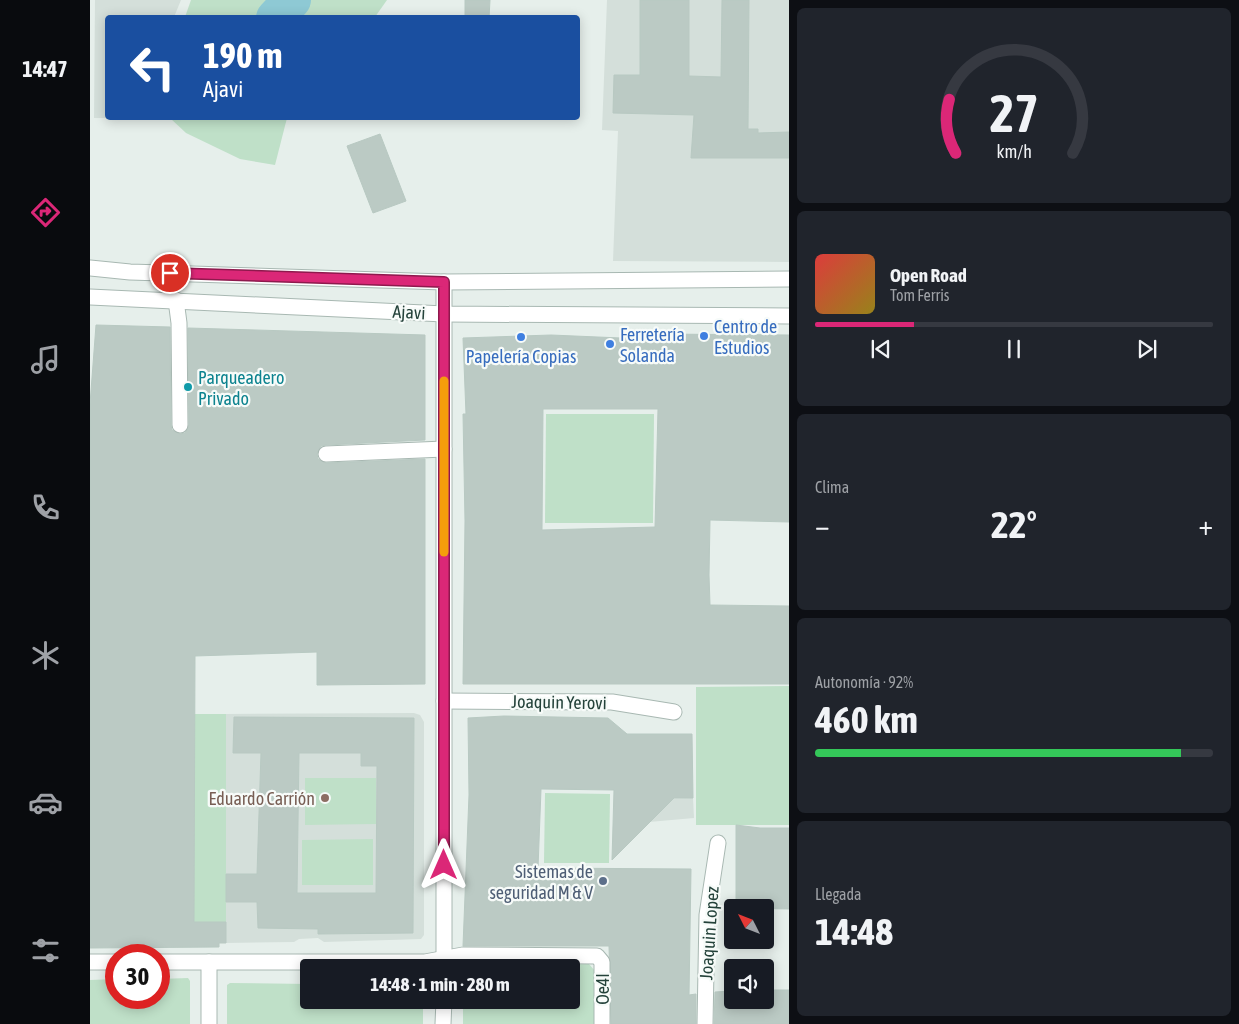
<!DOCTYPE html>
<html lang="es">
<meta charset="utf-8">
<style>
:root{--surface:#171b24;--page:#20242c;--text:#f1f3f6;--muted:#9ea1a6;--line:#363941;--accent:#db2777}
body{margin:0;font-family:"Asap Condensed",sans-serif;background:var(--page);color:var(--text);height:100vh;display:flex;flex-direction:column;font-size:19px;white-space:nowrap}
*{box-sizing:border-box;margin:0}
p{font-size:16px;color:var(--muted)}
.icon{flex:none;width:28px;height:28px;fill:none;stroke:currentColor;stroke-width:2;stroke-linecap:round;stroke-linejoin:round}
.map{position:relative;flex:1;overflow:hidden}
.sheet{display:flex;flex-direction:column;gap:8px;padding:8px;background:#0d0f14;width:450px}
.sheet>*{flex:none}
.banner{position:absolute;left:15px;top:15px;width:475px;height:105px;border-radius:5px;box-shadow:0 2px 12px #0003;background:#1a4fa0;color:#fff;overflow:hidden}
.needle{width:32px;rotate:312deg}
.tools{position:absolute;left:634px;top:899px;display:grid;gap:10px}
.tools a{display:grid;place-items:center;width:50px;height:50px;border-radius:5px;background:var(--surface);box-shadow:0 2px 12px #0003;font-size:25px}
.speed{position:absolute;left:15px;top:944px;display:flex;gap:10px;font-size:25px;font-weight:700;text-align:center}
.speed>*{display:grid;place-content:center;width:65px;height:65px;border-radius:50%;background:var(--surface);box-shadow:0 2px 12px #0003;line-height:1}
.speed .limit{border:8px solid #d22;background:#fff;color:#111}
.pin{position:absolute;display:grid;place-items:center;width:42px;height:42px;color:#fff;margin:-21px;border:2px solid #fff;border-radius:50%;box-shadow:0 1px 5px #0007}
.me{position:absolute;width:55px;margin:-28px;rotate:0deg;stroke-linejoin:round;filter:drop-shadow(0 0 4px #0008)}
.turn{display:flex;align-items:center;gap:18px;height:105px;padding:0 15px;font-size:22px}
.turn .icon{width:65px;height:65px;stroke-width:2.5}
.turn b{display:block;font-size:35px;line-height:42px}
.big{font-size:38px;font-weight:700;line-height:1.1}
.sheet .tile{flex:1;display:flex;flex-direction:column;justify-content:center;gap:8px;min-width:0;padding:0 18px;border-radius:8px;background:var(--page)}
.sheet .dial{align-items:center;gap:0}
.dial svg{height:130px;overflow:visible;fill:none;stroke:var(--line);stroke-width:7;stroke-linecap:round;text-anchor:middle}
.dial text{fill:var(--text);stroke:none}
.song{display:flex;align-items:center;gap:15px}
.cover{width:60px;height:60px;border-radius:8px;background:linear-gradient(135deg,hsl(0 70% 55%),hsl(50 70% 35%))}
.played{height:5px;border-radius:2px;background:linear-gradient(90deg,var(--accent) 25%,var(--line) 25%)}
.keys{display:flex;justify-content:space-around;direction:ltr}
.heat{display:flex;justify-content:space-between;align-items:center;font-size:28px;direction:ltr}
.charge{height:8px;border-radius:4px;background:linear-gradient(90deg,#34c759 92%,var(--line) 0)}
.trip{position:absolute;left:210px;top:959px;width:280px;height:50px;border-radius:5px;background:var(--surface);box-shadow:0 2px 12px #0003;font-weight:700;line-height:50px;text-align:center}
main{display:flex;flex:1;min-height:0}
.dock{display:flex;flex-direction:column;width:90px;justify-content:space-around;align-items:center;background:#090b0e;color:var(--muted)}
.dock .icon{width:35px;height:35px}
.dock .active{color:var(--accent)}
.dock b{font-size:22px;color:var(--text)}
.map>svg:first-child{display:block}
.built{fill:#d4dfda}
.green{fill:#bfe0c8}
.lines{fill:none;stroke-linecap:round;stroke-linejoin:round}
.river{stroke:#8ec9d4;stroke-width:38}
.building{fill:#bbcac4;stroke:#b8c9c2;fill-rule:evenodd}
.minor-casing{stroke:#a8b8b2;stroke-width:17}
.minor{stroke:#fff;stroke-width:15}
.route-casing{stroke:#8e194d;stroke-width:12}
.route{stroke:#db2777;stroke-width:9}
.slow{stroke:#f59e0b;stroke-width:9}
.shop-dot{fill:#3f7fe0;stroke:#f7fbf9;stroke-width:2}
.culture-dot{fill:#0f9aa8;stroke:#f7fbf9;stroke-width:2}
.education-dot{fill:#8d6e63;stroke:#f7fbf9;stroke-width:2}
.service-dot{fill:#5c6f8a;stroke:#f7fbf9;stroke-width:2}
.labels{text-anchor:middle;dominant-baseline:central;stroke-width:4.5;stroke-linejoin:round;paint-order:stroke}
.street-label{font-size:18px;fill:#24423a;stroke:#f7fbf9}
.shop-label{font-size:18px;fill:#366cbe;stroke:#f7fbf9;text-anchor:start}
.culture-label{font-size:18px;fill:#0d838f;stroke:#f7fbf9;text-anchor:start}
.education-label{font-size:18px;fill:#785e54;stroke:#f7fbf9;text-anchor:end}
.service-label{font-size:18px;fill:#4e5e75;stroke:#f7fbf9;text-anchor:end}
</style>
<main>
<nav class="dock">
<b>14:47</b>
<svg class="icon active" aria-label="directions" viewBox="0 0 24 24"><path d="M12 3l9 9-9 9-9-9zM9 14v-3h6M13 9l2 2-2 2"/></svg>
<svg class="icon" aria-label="music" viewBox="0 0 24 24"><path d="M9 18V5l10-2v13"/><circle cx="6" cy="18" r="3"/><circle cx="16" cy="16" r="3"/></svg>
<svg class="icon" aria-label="phone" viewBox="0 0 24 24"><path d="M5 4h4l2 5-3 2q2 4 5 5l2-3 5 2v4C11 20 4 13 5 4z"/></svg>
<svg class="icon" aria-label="climate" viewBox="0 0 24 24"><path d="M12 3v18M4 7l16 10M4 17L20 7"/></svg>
<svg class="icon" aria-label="car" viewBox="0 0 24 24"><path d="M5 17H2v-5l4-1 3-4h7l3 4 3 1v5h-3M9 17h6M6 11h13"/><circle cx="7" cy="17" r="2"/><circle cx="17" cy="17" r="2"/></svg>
<svg class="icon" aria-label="filters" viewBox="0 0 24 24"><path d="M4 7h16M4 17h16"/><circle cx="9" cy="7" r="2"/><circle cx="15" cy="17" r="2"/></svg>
</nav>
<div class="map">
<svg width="699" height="1024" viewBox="0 0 699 1024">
<rect width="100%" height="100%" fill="#e6efeb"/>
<g class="built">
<polygon points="5,0 91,0 84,17 18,18 18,118 45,118 4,118"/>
<polygon points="517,0 699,0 699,262 523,261 528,131 512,130"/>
<polygon points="324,713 330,715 334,722 334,935 331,939 234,942 228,938 209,939 204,942 136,943 136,714"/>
<polygon points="603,798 604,818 559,822 561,799"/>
</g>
<g class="green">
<polygon points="101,0 297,0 285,17 95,17"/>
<polygon points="80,118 197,118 185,165 150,159 96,133"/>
<polygon points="456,414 564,414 563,523 455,523"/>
<polygon points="699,686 699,825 606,825 606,687"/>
<rect x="104" y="714" width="32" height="208"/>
<polygon points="215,778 286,778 286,824 215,825"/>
<polygon points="455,793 520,794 519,863 454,863"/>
<polygon points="283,839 283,885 212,885 212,840"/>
<polygon points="499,964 505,971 504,1024 373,1024 373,1000 481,1000 481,968 374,968 374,966"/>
<polygon points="98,978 100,981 100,1024 0,1024 0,980 26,979 26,998 69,998 69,979"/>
<polygon points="140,983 219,984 219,1000 333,1000 333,1024 137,1024 137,985"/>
</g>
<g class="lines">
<polyline class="river" points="185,18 202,0"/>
</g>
<g class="building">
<polygon points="375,0 400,0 399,18 375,18"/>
<polygon points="550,0 599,0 599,76 631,77 632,0 659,0 658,129 668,129 668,133 699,132 699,158 601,158 604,115 523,113 524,75 550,75"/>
<polygon points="290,134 316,201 283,213 257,146"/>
<polygon points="6,325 80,327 81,425 82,430 90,434 95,433 99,425 98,328 335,335 335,440 236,445 231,446 227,454 228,459 236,463 335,459 335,684 227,685 227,652 105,656 104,922 136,922 136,943 129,943 129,947 0,948 0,404"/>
<path d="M 565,334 L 699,335 L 699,522 L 620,520 L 619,575 L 620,605 L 699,606 L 699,684 L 373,684 L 375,521 L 373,414 L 376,414 L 373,338 L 461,335 L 531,338 L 565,336 ZM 453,409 L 568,409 L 565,527 L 452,530 Z"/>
<polygon points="414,716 518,718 537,734 602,734 603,798 584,798 522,860 524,790 451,789 448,868 601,869 599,995 606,994 606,1024 521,1024 519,946 373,946 379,795 378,718"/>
<path d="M 144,717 L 324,718 L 323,933 L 228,934 L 228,929 L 168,928 L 167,902 L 136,902 L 136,874 L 167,874 L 171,753 L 143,753 ZM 209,753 L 271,753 L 271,766 L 287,766 L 286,893 L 207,893 Z"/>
<polygon points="646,825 670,828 699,828 699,909 646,908"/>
<polygon points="675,990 699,990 699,1024 624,1024 625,992 642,991 642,1000 675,1000"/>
</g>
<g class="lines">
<g class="minor-casing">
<g id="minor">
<polyline points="0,268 40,272 354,282 699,279"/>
<polyline points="0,297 354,314 699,316"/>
<polyline points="86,300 89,323 90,425"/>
<polyline points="236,454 354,449"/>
<polyline points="354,701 522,702 584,712"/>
<polyline points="0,962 26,962"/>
<polyline points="69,962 335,962 373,955 507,956 512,962 512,1024"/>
<polyline points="354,968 354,282"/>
<polyline points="119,1024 119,962"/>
<polyline points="353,1024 354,1000"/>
<polyline points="615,1024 617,915 628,843"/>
</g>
</g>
<use href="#minor" class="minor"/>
</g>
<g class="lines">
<g class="route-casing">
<polyline id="route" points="80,273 354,282 354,865"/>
</g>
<use href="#route" class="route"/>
<polyline class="slow" points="354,552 354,381"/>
</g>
<g class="shop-dot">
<circle cx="614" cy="336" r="5"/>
<circle cx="431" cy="337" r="5"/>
<circle cx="520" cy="344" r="5"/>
</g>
<circle class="culture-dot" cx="98" cy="387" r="5"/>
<circle class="education-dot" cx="235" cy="798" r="5"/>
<circle class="service-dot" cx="513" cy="881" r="5"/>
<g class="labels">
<g class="street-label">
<text transform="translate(319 312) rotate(3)">Ajavi</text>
<text transform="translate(469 702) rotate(1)">Joaquin Yerovi</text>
<text transform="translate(619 933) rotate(-86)">Joaquin Lopez</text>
<text transform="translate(512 989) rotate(-90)">Oe4I</text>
</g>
<g class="shop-label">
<text x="624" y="326">Centro de<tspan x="624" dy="21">Estudios</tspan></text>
<text x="530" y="334">Ferretería<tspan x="530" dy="21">Solanda</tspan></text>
<text x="431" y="356" text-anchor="middle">Papelería Copias</text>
</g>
<g class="culture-label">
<text x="108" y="377">Parqueadero<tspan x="108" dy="21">Privado</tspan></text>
</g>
<g class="education-label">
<text x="225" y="798">Eduardo Carrión</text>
</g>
<g class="service-label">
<text x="503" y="871">Sistemas de<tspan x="503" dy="21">seguridad M &amp; V</tspan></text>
</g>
</g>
</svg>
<div class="tools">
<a><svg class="needle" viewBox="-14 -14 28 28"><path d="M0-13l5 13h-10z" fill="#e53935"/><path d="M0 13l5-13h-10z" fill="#9ea1a6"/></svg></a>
<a><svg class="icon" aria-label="sound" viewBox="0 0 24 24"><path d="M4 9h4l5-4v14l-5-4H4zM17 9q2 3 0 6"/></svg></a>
</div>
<div class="speed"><div class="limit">30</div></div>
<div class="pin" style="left:80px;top:273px;background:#d93025"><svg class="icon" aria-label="arrive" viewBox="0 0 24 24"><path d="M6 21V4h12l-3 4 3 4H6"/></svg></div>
<svg class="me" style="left:354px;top:865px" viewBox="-20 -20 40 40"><path d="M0-17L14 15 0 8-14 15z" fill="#db2777" stroke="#fff" stroke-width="4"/></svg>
<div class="trip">14:48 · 1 min · 280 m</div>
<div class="banner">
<div class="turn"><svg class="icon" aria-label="left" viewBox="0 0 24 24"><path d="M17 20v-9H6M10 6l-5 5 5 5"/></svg><div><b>190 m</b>Ajavi</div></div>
</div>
</div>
<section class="sheet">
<div class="tile dial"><svg viewBox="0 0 100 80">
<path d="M14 69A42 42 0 1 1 86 69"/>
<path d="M14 69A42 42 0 0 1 10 36" stroke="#db2777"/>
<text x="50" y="56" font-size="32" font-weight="700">27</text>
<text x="50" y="72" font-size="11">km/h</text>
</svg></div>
<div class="tile">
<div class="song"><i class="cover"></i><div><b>Open Road</b><p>Tom Ferris</p></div></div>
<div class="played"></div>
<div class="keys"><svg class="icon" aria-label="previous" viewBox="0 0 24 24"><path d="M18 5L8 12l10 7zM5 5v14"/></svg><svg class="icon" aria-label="pause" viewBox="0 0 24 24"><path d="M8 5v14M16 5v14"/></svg><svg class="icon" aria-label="next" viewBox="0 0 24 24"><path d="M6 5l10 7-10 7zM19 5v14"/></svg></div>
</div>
<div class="tile"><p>Clima</p>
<div class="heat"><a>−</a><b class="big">22°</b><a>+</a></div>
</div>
<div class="tile"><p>Autonomía · 92%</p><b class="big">460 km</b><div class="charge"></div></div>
<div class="tile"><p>Llegada</p><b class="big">14:48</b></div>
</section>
</main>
